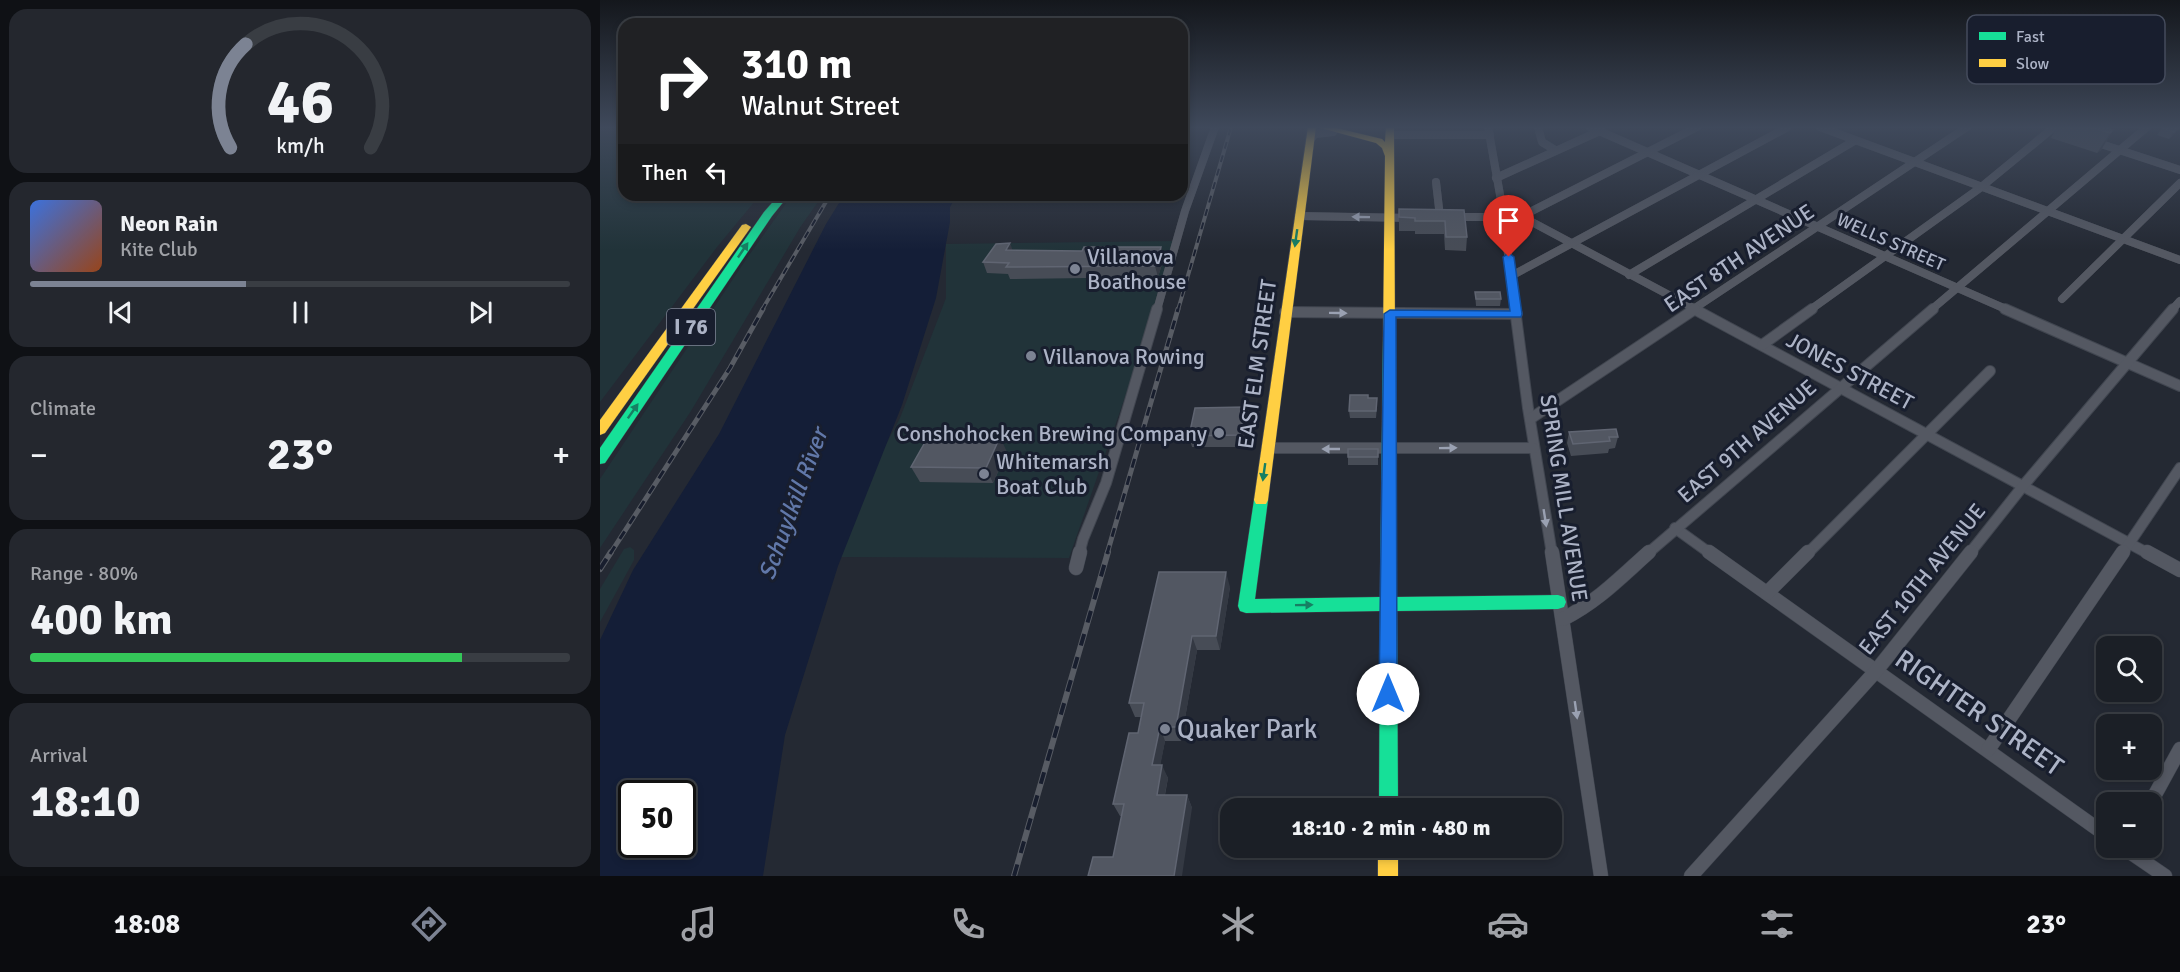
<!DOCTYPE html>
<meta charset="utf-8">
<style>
:root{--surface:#1b1f26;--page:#24272e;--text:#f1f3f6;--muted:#a0a2a7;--line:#393d43;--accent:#7c8393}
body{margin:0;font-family:Signika,sans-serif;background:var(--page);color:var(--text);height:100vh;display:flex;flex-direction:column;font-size:22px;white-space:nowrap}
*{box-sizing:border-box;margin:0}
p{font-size:20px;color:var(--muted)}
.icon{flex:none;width:33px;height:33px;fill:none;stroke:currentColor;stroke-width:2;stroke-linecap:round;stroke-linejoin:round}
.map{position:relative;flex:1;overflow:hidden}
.details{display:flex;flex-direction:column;gap:9px;padding:9px;background:#0f1115;width:600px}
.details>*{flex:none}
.hud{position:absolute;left:18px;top:18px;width:570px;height:183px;border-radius:18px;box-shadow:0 3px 9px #0003,0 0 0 2px var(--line);background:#202124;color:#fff;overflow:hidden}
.controls{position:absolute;left:1496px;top:636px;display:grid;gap:12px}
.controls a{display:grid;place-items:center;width:66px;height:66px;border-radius:12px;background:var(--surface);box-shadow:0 3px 9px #0003,0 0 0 2px var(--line);font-size:30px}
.speed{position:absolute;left:18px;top:780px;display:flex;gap:12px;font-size:30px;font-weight:700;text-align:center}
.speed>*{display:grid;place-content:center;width:78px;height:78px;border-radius:50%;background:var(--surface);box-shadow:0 3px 9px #0003,0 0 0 2px var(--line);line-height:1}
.speed .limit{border:3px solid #111;border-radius:9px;background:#fff;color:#111}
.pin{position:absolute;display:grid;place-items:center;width:51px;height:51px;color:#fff;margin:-62px -26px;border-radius:50% 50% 50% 0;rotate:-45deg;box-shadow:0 0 6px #0007}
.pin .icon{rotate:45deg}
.me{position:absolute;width:66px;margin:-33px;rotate:0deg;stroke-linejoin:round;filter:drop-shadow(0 0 4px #0008)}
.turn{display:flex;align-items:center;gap:21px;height:126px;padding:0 24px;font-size:27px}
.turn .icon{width:78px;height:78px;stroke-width:2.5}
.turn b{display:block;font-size:42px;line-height:51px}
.then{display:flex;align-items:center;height:57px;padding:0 24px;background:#0003;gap:12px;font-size:22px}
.big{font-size:45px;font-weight:700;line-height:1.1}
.details .tile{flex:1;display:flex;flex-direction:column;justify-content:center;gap:9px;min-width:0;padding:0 21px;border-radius:18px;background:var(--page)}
.details .dial{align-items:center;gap:0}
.dial svg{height:156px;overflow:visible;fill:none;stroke:var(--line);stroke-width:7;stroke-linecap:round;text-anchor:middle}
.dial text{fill:var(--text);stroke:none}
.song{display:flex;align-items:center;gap:18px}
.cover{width:72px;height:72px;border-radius:9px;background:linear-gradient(135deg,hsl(220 70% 55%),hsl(20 70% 35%))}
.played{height:6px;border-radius:3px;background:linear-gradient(90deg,var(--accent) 40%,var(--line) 40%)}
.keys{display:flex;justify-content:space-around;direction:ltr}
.heat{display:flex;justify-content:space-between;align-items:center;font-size:33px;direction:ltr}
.charge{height:9px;border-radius:4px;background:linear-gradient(90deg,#34c759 80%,var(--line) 0)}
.trip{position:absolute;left:620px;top:798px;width:342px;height:60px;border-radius:18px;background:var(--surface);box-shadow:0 3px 9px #0003,0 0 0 2px var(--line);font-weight:700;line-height:60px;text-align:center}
.dock{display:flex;height:96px;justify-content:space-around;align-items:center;background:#0b0c0f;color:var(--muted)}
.dock .icon{width:42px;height:42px}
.dock .current{color:var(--accent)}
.dock b{font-size:27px;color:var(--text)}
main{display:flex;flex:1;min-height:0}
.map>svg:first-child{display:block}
.green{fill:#213339}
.water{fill:#141e37;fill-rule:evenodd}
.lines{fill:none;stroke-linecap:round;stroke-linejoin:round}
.street-far2-casing{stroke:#414650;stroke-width:8}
.street-far1-casing{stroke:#414650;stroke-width:12}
.street-casing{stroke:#414650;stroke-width:15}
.fast-casing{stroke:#414650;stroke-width:1}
.slow-casing{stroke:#414650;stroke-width:1}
.street-far2{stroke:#545862;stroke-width:8}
.street-far1{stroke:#545862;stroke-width:10}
.street{stroke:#545862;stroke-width:14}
.fast{fill:#16e098;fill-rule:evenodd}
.slow{fill:#ffcf43;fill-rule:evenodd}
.rail-far2-casing{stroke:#585c64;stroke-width:4}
.rail-far1-casing{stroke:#585c64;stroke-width:5}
.rail-casing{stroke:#585c64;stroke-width:6}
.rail-far2{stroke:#181e2e;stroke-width:2;stroke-dasharray:7;stroke-linecap:butt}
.rail-far1{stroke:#181e2e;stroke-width:3;stroke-dasharray:9;stroke-linecap:butt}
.rail{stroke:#181e2e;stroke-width:4;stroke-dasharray:12;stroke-linecap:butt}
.wall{fill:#474c56}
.shaded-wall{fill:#343943}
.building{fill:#525762;stroke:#606572;stroke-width:1.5}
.oneway{fill:#9aa1b2}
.oneway2{fill:#177f63}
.route{fill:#1a73e8;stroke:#114b97;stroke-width:1.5}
.poi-dot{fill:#7c8393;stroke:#181e2e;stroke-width:2}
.labels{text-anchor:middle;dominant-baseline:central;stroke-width:6;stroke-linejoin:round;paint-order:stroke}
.far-street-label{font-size:18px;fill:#acb3c6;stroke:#181e2e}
.shield{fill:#181e2e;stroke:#808698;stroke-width:1.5}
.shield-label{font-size:21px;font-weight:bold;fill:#acb3c6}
.poi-label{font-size:22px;fill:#acb3c6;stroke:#181e2e;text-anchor:start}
.street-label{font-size:22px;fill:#acb3c6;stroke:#181e2e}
.water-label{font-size:24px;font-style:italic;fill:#6178a9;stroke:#181e2e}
.near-street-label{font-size:27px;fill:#acb3c6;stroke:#181e2e}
.near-poi-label{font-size:27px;fill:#acb3c6;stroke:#181e2e;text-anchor:start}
.key{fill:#181e2e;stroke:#444b5c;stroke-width:1.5}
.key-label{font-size:16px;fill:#acb3c6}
</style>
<main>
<section class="details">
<div class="tile dial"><svg viewBox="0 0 100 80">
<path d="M14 69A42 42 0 1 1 86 69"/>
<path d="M14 69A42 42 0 0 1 22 16" stroke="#7c8393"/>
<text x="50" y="56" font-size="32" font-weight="700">46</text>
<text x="50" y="72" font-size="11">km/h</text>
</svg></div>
<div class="tile">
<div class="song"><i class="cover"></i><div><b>Neon Rain</b><p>Kite Club</p></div></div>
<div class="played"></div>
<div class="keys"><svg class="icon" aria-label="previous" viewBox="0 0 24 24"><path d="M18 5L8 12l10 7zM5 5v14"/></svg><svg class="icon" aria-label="pause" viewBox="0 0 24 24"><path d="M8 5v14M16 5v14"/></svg><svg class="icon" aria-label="next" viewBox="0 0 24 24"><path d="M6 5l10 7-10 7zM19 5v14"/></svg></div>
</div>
<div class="tile"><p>Climate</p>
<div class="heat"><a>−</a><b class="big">23°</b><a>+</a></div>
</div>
<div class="tile"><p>Range · 80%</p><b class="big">400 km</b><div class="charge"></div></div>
<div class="tile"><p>Arrival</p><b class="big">18:10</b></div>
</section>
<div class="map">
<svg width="1580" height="876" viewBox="0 0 1580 876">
<rect width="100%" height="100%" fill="#242933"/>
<g class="green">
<polygon points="0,127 24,127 24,195 160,195 117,247 0,402"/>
<polygon points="192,195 223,195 201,226 91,411 0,548 0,479 147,258"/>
<polygon points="576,241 563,288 469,558 241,557 277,461 300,418 346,298 346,244"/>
<polygon points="30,547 34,550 34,560 0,622 0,589 24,549"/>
</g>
<path class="water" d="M 244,195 L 357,195 L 350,207 L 350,222 L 336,298 L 302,405 L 238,566 L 185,735 L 163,876 L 0,876 L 0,640 L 33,570 L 119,434 L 226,224 ZM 32,794 L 82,794 L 82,844 L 32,844 Z"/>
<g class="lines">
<g class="street-far2-casing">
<g id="street-far2">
<polyline points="888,127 902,206 915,310"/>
<polyline points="938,127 942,142 955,150"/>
<polyline points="990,127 1408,310"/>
<polyline points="1220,127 1580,260"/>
<polyline points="790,135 890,135"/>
<polyline points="710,140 715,134 733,132"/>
<polyline points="1492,141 1580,170"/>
<polyline points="896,178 1002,130"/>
<polyline points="836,182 840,217"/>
<polyline points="902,206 1097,310"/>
<polyline points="699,216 813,218"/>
<polyline points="852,217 903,217"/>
<polyline points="920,217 1097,127"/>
<polyline points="1029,275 1254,141"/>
<polyline points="911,276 1188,127"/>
<polyline points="1462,299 1580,183"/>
<polyline points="557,310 585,211 615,127"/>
<polyline points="1092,310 1367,127"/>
<polyline points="1210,310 1380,188 1453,128"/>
<polyline points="1331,310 1547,127"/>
<polyline points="1572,310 1580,301"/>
</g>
</g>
<g class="street-far1-casing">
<g id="street-far1">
<polyline points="915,309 928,408 952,554"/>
<polyline points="1094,309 1549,554"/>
<polyline points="1405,309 1580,386"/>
<polyline points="685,312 917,314"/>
<polyline points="1162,345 1212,309"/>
<polyline points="930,419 1095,309"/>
<polyline points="667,448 934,448"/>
<polyline points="1075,528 1111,554"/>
<polyline points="479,554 483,539 506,483 557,309"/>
<polyline points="1047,554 1333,309"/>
<polyline points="1207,554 1390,371"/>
<polyline points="1369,554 1423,486 1573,309"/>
<polyline points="1522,554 1580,468"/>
</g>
</g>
<g class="street-casing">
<g id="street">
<polyline points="952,552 1001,876"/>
<polyline points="1109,552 1506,835"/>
<polyline points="1547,552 1580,570"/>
<polyline points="476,568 480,552"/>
<polyline points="1167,593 1208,552"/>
<path d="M 963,619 C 997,602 1021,577 1049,552"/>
<polyline points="1388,750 1523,552"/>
<polyline points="1551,802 1580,749"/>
<polyline points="1524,848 1565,876"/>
<polyline points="1091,876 1276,671 1371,552"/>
</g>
</g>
<g class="fast-casing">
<g id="fast">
<polygon points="179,195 189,195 172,216 5,463 0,464 0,448 164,212"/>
<polygon points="789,334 795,338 796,597 958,595 964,597 966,602 964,607 958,609 797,611 798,808 779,808 780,611 646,613 640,611 638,606 654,500 656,496 666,496 668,500 655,599 780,597 783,338"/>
</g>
</g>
<g class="slow-casing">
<g id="slow">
<polygon points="708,127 716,127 668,500 666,504 656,504 654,500"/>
<polygon points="717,127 732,127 782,139 785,142 786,127 794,127 795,338 793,341 785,341 783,338 785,156 782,148 776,143"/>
<polygon points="146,224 151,227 5,433 0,435 0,420 142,225"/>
<rect x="778" y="848" width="20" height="28"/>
</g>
</g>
<use href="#street-far2" class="street-far2"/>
<use href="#street-far1" class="street-far1"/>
<use href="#street" class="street"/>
<use href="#fast" class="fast"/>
<use href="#slow" class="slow"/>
<g class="rail-far2-casing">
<g id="rail-far2">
<polyline points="162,310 230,195"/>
<polyline points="578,310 631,127"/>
</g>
</g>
<g class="rail-far1-casing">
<g id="rail-far1">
<polyline points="10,554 130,368 163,309"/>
<polyline points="507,554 578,309"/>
</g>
</g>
<g class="rail-casing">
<g id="rail">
<polyline points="0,569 11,552"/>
<polyline points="414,876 508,552"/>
</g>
</g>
<use href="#rail-far2" class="rail-far2"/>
<use href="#rail-far1" class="rail-far1"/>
<use href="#rail" class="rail"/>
</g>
<g class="wall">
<polygon points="1457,127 1502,127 1513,130 1501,150 1497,153 1451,138"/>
<polygon points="1562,128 1576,132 1569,139 1557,135"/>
<polygon points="799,209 864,210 867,237 866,251 845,250 844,234 815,234 815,231 799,231"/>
<polygon points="561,247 564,258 558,277 410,279 408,274 387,273 383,262 413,251 482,251"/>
<polygon points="875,292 901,299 900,306 876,306"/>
<polygon points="768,398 777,406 776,418 750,418 749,411"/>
<polygon points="646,419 642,447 592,447 589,436"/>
<polygon points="969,432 1018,437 1015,448 1009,449 1008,453 971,456 967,443"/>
<polygon points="778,449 778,465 748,465 748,457"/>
<polygon points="407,452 393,483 320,482 311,467"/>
<polygon points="630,587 620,650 597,650 581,741 565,741 560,765 568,778 565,795 587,795 592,808 513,857 522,816 520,816 513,804 538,733 541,717 535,717 529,703"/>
</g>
<g class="shaded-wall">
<polygon points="1579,127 1576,132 1569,139 1574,132"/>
<polygon points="1513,130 1501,150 1497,153 1510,133"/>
<polygon points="410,243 414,254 406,250"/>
<polygon points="561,247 564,258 558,277 555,266"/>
<polygon points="645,407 646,419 642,447 640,435"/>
<polygon points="400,437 407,452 393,483 386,468"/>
<polygon points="626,572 630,587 620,650 616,636"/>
<polygon points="592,636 597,650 581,741 576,727"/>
<polygon points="560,727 565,741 558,778 552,765"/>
<polygon points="562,765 568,778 562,808 557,795"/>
<polygon points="587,795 592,808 582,876 574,876"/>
</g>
<g class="building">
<polygon points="1490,127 1502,127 1513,130 1510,133"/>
<polygon points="1563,127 1579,127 1574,132 1562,128"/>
<polygon points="799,209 864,210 867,237 846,237 845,221 815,221 815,218 799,217"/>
<polygon points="410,243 406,250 482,251 484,247 561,247 555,266 406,267 409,263 383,262 396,244"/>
<polygon points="875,292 900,292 901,299 876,299"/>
<polygon points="750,395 768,395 768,398 777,398 776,411 749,411"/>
<polygon points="645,407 640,435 589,436 595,408"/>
<polygon points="1016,429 1018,437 1009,437 1010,441 973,444 969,432"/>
<polygon points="328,437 400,437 386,468 311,467"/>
<rect x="748" y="449" width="30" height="8"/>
<polygon points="559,572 626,572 616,636 592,636 576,727 560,727 552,765 562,765 557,795 587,795 574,876 488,876 493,857 513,857 524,804 513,804 529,733 538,733 544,703 529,703"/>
</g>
<defs><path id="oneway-solid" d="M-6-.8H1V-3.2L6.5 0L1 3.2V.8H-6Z" transform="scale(1.5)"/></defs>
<g class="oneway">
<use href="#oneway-solid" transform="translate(761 217) rotate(-179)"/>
<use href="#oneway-solid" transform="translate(738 313) rotate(1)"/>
<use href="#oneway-solid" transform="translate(848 448) rotate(-1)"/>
<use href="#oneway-solid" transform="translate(731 449) rotate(-180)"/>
<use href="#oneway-solid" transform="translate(945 518) rotate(81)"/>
<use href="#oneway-solid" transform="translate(976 710) rotate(82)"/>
</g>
<g class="oneway2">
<use href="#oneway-solid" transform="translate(696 238) rotate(98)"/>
<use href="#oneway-solid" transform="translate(143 250) rotate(-56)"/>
<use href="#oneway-solid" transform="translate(33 411) rotate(-55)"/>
<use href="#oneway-solid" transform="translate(664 472) rotate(98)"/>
<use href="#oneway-solid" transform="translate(704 605) rotate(-1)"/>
</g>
<linearGradient id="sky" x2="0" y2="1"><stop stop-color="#14171c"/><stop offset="0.51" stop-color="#3f495b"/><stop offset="1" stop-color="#3f495b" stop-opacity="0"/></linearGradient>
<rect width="1580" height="250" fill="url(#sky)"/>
<polygon class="route" points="909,253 914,257 922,314 921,317 796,317 797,694 795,700 788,703 782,700 779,694 784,314 790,310 910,311 903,257"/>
<g class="poi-dot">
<circle cx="475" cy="269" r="6"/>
<circle cx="431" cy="356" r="6"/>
<circle cx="619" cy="433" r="6"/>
<circle cx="384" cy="474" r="6"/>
<circle cx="565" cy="729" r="6"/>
</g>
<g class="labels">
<g class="far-street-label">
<text transform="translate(1291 242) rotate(24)">WELLS STREET</text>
</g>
<rect class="shield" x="67" y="309" width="48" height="36" rx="4.5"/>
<g class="shield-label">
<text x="91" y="327">I 76</text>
</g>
<g class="poi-label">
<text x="487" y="256">Villanova<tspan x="487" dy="25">Boathouse</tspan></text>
<text x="443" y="356">Villanova Rowing</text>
<text x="607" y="433" text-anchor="end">Conshohocken Brewing Company</text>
<text x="396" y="461">Whitemarsh<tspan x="396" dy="25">Boat Club</tspan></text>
</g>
<g class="street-label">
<text transform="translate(1139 258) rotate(-34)">EAST 8TH AVENUE</text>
<text transform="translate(657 364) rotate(-82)">EAST ELM STREET</text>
<text transform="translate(1250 371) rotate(28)">JONES STREET</text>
<text transform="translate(1147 441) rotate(-41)">EAST 9TH AVENUE</text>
<text transform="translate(964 498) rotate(81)">SPRING MILL AVENUE</text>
<text transform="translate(1322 579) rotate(-51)">EAST 10TH AVENUE</text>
</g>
<g class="water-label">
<text transform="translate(193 504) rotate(-70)">Schuylkill River</text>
</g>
<g class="near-street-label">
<text transform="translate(1379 713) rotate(35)">RIGHTER STREET</text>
</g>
<g class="near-poi-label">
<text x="577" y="729">Quaker Park</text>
</g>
</g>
<rect x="1367" y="15" width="198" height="69" rx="9" class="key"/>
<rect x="1379" y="32" width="27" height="8" fill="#16e098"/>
<rect x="1379" y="59" width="27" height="8" fill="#ffcf43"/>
<g class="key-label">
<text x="1416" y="42">Fast</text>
<text x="1416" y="69">Slow</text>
</g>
</svg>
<div class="controls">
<a><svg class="icon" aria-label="search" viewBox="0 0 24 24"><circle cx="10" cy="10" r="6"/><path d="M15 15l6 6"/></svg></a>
<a>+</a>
<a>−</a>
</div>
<div class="speed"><div class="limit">50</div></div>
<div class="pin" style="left:909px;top:257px;background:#d93025"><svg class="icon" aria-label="arrive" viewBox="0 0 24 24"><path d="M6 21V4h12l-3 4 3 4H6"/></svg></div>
<svg class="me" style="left:788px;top:694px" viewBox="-20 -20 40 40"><circle r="19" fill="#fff"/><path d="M0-13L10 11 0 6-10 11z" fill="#1a73e8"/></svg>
<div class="trip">18:10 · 2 min · 480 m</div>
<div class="hud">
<div class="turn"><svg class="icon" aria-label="right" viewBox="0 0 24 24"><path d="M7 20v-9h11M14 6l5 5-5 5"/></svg><div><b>310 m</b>Walnut Street</div></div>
<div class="then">Then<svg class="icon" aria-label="left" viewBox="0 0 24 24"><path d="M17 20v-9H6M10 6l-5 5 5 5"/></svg></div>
</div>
</div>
</main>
<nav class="dock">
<b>18:08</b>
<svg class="icon current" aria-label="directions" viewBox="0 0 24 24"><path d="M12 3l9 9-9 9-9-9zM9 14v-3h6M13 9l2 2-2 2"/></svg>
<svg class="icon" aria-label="music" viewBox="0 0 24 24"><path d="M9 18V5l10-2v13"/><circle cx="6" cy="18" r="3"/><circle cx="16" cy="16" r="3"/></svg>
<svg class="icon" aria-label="phone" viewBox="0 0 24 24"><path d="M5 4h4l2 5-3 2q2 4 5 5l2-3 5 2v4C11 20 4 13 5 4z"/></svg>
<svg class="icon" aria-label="climate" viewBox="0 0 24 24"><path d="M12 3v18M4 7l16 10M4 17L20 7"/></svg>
<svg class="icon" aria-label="car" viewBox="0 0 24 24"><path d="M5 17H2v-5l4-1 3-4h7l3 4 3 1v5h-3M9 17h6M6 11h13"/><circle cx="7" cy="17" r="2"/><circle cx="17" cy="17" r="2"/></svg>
<svg class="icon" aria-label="filters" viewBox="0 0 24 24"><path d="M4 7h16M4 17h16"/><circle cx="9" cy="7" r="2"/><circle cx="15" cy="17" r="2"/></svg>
<b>23°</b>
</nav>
